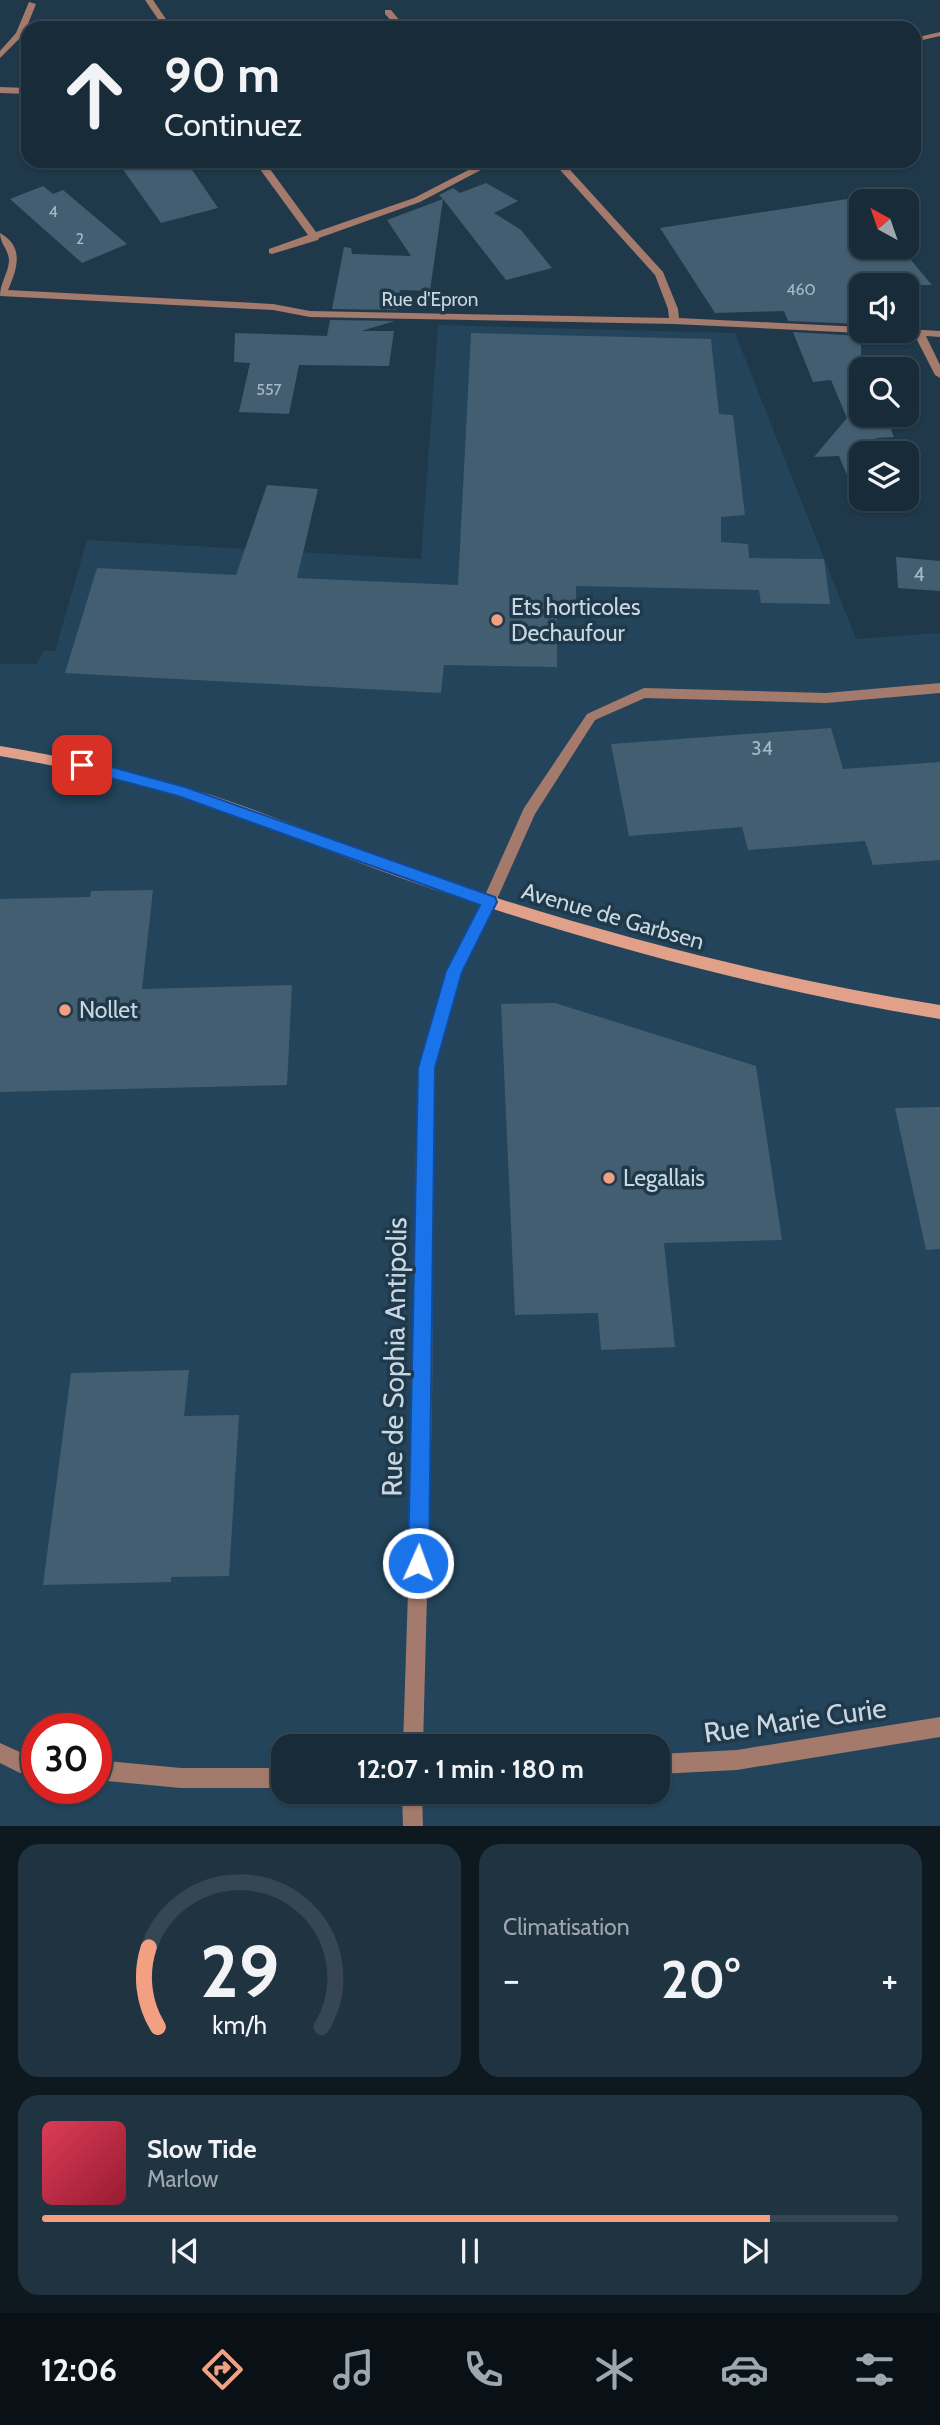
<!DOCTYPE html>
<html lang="fr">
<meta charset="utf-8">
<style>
:root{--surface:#172b38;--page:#203340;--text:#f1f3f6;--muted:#9ea7ae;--line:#364753;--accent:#f3a082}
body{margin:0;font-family:Cabin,sans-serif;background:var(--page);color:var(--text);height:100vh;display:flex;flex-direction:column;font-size:26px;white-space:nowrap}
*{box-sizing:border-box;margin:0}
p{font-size:23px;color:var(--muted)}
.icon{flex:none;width:38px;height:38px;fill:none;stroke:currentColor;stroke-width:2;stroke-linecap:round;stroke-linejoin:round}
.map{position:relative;height:1826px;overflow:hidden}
.side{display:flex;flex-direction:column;gap:18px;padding:18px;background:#0d181f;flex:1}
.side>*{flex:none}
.top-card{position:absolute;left:21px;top:21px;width:900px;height:147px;border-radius:21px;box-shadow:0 2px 5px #0004,0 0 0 2px var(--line);background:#172b38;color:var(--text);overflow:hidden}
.needle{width:46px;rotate:320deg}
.buttons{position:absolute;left:849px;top:189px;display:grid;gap:14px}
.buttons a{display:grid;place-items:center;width:70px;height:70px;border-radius:14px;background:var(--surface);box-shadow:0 2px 5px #0004,0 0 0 2px var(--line);font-size:35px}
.speed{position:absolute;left:21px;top:1713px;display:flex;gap:14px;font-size:35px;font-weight:700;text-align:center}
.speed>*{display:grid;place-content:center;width:91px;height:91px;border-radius:50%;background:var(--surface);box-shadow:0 2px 5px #0004,0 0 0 2px var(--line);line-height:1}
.speed .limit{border:10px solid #d22;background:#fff;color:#111}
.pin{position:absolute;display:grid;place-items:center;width:60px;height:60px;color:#fff;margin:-30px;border-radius:14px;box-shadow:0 4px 10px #0006}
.me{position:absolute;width:77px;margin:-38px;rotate:2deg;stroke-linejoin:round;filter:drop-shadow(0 0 5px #0008)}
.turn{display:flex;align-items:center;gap:24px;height:147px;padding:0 28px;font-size:32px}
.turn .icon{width:91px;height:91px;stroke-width:2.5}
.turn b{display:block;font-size:49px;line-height:60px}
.big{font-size:52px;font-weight:700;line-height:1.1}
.side .card{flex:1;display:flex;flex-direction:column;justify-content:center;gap:10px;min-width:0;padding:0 24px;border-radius:21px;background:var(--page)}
.side .dial{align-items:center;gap:0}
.dial svg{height:182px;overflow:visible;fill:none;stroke:var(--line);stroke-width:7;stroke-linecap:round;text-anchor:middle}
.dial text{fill:var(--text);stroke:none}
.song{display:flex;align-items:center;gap:21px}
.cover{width:84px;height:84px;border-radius:10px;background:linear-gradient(135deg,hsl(350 70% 55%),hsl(350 70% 35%))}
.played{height:7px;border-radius:4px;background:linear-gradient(90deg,var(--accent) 85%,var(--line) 85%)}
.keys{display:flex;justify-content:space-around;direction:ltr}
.heat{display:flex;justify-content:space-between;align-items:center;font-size:38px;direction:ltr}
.side .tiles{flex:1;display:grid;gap:18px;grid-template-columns:1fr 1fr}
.card:last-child{grid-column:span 2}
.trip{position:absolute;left:271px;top:1734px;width:399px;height:70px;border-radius:21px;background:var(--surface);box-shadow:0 2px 5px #0004,0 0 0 2px var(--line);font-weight:700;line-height:70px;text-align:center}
.tabs{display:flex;height:112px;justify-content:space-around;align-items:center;background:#091116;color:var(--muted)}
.tabs .icon{width:49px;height:49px}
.tabs .selected{color:var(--accent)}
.tabs b{font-size:32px;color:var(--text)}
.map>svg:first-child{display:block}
.built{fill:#23445a;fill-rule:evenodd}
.building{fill:#435e71}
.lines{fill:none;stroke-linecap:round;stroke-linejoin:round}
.service{fill:#a37a6b;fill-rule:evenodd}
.minor{fill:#a37a6b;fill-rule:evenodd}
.secondary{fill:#e1a089;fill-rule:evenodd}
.route{fill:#1a73e8;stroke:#114b97;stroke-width:2}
.poi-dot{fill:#f3a082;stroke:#1f394a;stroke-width:2.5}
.labels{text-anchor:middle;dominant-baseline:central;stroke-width:7;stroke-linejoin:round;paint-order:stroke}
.far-number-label{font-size:16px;fill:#a7b9c6}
.far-street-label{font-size:19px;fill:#c8d7e2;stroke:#1f394a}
.number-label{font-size:19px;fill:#a7b9c6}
.poi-label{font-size:23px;fill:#c8d7e2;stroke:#1f394a;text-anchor:start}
.street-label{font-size:23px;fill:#c8d7e2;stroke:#1f394a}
.near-street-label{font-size:28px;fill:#c8d7e2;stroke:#1f394a}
</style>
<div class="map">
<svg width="940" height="1827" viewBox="0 0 940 1827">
<rect width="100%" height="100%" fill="#1f394a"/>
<path class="built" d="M 438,325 L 735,333 L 856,639 L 940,633 L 940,1826 L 0,1827 L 0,664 L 37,664 L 43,651 L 55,651 L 87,540 L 421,559 ZM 37,1729 L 96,1729 L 96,1788 L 37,1788 ZM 284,1746 L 658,1746 L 658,1792 L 284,1792 Z"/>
<g class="building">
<polygon points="117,161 186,161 218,208 161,223"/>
<polygon points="486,183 518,201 494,213 521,230 552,268 506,280 443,199 430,291 400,290 397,310 332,309 344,247 351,248 352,254 411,256 387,220 443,199 439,195 453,188 460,193"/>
<polygon points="43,186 53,194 63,190 127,244 82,263 10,199"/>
<polygon points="847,199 861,213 861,247 883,247 891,256 905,253 932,285 856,285 861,299 861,324 788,321 784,311 715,313 660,228"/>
<polygon points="330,320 395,321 361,331 394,331 389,366 299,365 289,414 239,412 250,363 234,362 235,333 327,336"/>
<polygon points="793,332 861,336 861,356 867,369 861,369 861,415 885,415 894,437 876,438 882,453 861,453 861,499 899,499 900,502 860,506 839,456 814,457 847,418 831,380 813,382"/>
<polygon points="471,333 711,339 719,414 733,415 745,515 721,517 721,542 748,544 749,558 824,559 830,604 761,603 759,590 576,586 576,602 557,601 557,667 444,665 441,693 65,673 97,568 236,575 267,485 318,489 297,578 458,585"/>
<polygon points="896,557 940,561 940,591 898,588"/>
<polygon points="831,728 843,769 940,762 940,860 873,865 865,841 748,850 742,827 629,836 611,744"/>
<polygon points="153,890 142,989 292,985 287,1085 0,1092 0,899 90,897 91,891"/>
<polygon points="555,1003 756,1066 782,1240 664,1243 675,1347 601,1350 598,1313 515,1315 501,1004"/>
<polygon points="940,1107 940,1249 926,1250 895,1108"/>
<polygon points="189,1370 184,1416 239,1415 229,1576 171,1577 171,1582 43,1585 71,1373"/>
</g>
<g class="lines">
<polygon class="service" points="940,683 940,693 826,703 645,698 595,720 535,814 494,906 484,906 482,902 524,808 587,714 644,688 826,693"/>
<g class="minor">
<polygon points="145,0 153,0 172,28 164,28"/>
<polygon points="29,2 36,4 24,34 0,58 0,51 16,33"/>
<polygon points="385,10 391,10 406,28 398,28 385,14"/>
<polygon points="940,32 940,36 914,42 914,38"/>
<polygon points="0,87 28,88 28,94 0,93"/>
<polygon points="254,161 264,161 316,232 414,198 486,161 498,161 420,202 319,238 318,240 272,254 269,253 269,249 308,235"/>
<path d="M 552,161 L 562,161 L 663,272 L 678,309 L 679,318 L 861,327 L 861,331 L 866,331 L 861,333 L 674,324 L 310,317 L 273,310 L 0,296 C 0,283 8,274 9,261 C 9,250 0,244 0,233 C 25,247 17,269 8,290 L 273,304 L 310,311 L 669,318 L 668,309 L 655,275 Z"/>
<polygon points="906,329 940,331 940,337 926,336 940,365 940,378 935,375 915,336 883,334 878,331"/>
<polygon points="489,896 494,898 496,902 461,972 434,1068 432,1406 423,1746 403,1746 414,1406 418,1068 447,971 484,898"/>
<polygon points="940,1717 940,1737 737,1770 658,1774 658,1754 737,1750"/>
<polygon points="0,1743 22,1753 37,1755 37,1775 20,1773 0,1763"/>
<polygon points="96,1760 181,1768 284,1768 284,1788 181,1788 96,1780"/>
<polygon points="402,1792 422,1792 423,1827 403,1827"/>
</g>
<path class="secondary" d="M 0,746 C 71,758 142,773 211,795 C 284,819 355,851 429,876 C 596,932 765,977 940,1005 L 940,1019 C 764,990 593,944 424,886 C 350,861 279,829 206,804 C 138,782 70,768 0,756 Z"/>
</g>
<polygon class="route" points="82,759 185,787 495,897 497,902 462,972 435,1068 429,1563 426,1570 418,1573 411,1570 408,1563 418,1068 446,971 480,905 178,796 77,769 77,761"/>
<g class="poi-dot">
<circle cx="497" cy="620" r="7"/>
<circle cx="65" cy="1010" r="7"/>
<circle cx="609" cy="1178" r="7"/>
</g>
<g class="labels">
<g class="far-number-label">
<text x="53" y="211">4</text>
<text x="80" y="238">2</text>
<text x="801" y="289">460</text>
<text x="269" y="389">557</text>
</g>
<g class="far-street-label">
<text x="430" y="299">Rue d'Epron</text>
</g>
<g class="number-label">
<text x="919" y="574">4</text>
<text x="762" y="748">34</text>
</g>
<g class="poi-label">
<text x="511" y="607">Ets horticoles<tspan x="511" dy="26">Dechaufour</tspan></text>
<text x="79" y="1010">Nollet</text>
<text x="623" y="1178">Legallais</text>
</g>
<g class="street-label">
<text transform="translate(613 916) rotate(16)">Avenue de Garbsen</text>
</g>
<g class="near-street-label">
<text transform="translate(394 1357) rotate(-89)">Rue de Sophia Antipolis</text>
<text transform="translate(795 1720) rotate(-8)">Rue Marie Curie</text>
</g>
</g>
</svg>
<div class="buttons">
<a><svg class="needle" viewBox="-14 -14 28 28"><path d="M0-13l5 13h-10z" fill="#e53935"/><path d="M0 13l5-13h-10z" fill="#9ea7ae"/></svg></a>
<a><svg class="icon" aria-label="sound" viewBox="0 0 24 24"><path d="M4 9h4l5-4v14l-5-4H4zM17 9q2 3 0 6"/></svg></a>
<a><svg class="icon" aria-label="search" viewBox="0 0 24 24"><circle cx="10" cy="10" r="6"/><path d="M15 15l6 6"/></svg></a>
<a><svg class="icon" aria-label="layers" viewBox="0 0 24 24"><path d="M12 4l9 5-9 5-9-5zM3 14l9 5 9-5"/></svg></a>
</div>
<div class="speed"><div class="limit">30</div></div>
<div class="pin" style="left:82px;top:765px;background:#d93025"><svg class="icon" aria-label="arrive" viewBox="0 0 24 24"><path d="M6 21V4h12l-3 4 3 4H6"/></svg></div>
<svg class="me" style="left:418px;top:1563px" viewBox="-20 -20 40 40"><circle r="17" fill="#1a73e8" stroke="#fff" stroke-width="3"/><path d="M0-11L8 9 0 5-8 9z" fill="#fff"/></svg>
<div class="trip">12:07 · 1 min · 180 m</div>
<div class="top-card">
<div class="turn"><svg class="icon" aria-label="ahead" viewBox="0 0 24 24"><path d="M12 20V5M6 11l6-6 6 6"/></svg><div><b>90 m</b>Continuez</div></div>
</div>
</div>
<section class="side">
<div class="tiles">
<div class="card dial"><svg viewBox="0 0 100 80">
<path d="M14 69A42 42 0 1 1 86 69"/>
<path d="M14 69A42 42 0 0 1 10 34" stroke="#f3a082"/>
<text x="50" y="56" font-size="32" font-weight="700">29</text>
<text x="50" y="72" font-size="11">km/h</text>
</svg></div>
<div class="card"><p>Climatisation</p>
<div class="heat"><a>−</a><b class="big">20°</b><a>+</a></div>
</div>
<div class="card">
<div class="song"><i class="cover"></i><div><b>Slow Tide</b><p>Marlow</p></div></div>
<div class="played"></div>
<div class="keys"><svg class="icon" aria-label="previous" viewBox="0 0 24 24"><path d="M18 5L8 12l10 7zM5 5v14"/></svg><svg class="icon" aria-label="pause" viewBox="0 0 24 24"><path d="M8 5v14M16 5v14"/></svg><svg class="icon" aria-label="next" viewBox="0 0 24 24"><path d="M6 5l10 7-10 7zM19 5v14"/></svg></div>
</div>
</div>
</section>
<nav class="tabs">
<b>12:06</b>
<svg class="icon selected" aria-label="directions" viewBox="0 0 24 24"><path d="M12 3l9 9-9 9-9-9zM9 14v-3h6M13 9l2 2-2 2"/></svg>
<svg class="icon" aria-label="music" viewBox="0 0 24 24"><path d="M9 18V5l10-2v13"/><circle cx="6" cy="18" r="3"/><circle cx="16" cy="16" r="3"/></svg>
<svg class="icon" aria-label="phone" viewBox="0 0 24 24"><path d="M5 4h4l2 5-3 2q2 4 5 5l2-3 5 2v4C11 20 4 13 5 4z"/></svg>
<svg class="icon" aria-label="climate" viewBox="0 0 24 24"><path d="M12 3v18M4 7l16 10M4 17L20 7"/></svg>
<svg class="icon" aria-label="car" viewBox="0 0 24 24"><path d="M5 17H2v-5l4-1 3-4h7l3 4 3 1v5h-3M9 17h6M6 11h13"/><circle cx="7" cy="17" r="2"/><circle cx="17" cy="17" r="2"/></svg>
<svg class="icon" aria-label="filters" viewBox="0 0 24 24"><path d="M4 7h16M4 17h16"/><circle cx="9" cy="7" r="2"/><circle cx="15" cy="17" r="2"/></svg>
</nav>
